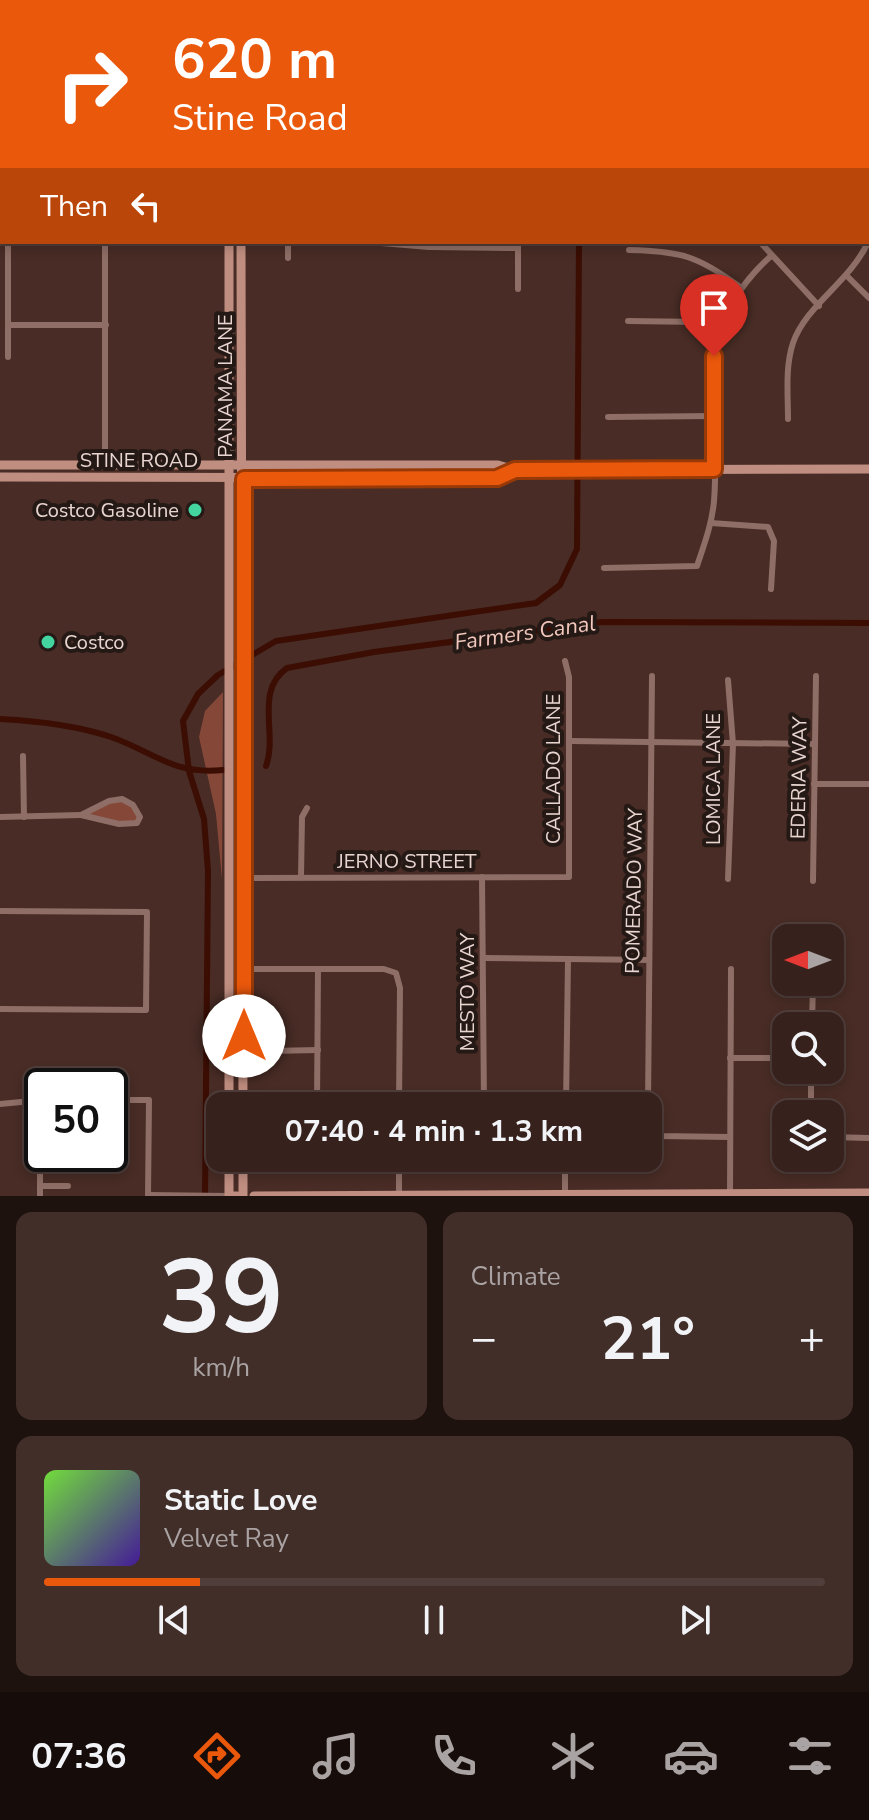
<!DOCTYPE html>
<meta charset="utf-8">
<style>
:root{--surface:#36211c;--page:#412e29;--text:#f1f3f6;--muted:#aaa3a3;--line:#503e3b;--accent:#ea580c}
body{margin:0;font-family:"Nunito Sans",sans-serif;background:var(--page);color:var(--text);height:100vh;display:flex;flex-direction:column;font-size:30px;white-space:nowrap}
*{box-sizing:border-box;margin:0}
p{font-size:26px;color:var(--muted)}
.icon{flex:none;width:44px;height:44px;fill:none;stroke:currentColor;stroke-width:2;stroke-linecap:round;stroke-linejoin:round}
.map{position:relative;height:1196px;overflow:hidden}
.sheet{display:flex;flex-direction:column;gap:16px;padding:16px;background:#1e120f;flex:1}
.sheet>*{flex:none}
.banner{position:absolute;left:0px;top:0px;width:870px;height:244px;box-shadow:0 4px 12px #0003,0 0 0 2px var(--line);background:#ea580c;color:#fff;overflow:hidden}
.needle{width:52px;rotate:270deg}
.controls{position:absolute;left:772px;top:924px;display:grid;gap:16px}
.controls a{display:grid;place-items:center;width:72px;height:72px;border-radius:16px;background:var(--surface);box-shadow:0 4px 12px #0003,0 0 0 2px var(--line);font-size:40px}
.speed{position:absolute;left:24px;top:1068px;display:flex;gap:16px;font-size:40px;font-weight:700;text-align:center}
.speed>*{display:grid;place-content:center;width:104px;height:104px;border-radius:50%;background:var(--surface);box-shadow:0 4px 12px #0003,0 0 0 2px var(--line);line-height:1}
.speed .limit{border:4px solid #111;border-radius:12px;background:#fff;color:#111}
.pin{position:absolute;display:grid;place-items:center;width:68px;height:68px;color:#fff;margin:-82px -34px;border-radius:50% 50% 50% 0;rotate:-45deg;box-shadow:0 0 8px #0007}
.pin .icon{rotate:45deg}
.me{position:absolute;width:88px;margin:-44px;rotate:0deg;stroke-linejoin:round;filter:drop-shadow(0 0 6px #0008)}
.turn{display:flex;align-items:center;gap:28px;height:168px;padding:0 40px;font-size:36px}
.turn .icon{width:104px;height:104px;stroke-width:2.5}
.turn b{display:block;font-size:56px;line-height:68px}
.then{display:flex;align-items:center;height:76px;padding:0 40px;background:#0003;gap:16px;font-size:30px}
.big{font-size:60px;font-weight:700;line-height:1.1}
.sheet .card{flex:1;display:flex;flex-direction:column;justify-content:center;gap:12px;min-width:0;padding:0 28px;border-radius:16px;background:var(--page)}
.sheet .dial{align-items:center;gap:0}
.dial b{font-size:104px;line-height:1}
.song{display:flex;align-items:center;gap:24px}
.cover{width:96px;height:96px;border-radius:12px;background:linear-gradient(135deg,hsl(100 70% 55%),hsl(260 70% 35%))}
.played{height:8px;border-radius:4px;background:linear-gradient(90deg,var(--accent) 20%,var(--line) 20%)}
.keys{display:flex;justify-content:space-around;direction:ltr}
.heat{display:flex;justify-content:space-between;align-items:center;font-size:44px;direction:ltr}
.sheet .tiles{flex:1;display:grid;gap:16px;grid-template-columns:1fr 1fr}
.card:last-child{grid-column:span 2}
.trip{position:absolute;left:206px;top:1092px;width:456px;height:80px;border-radius:16px;background:var(--surface);box-shadow:0 4px 12px #0003,0 0 0 2px var(--line);font-weight:700;line-height:80px;text-align:center}
.menu{display:flex;height:128px;justify-content:space-around;align-items:center;background:#160d0b;color:var(--muted)}
.menu .icon{width:56px;height:56px}
.menu .current{color:var(--accent)}
.menu b{font-size:36px;color:var(--text)}
.map>svg:first-child{display:block}
.green{fill:#854838}
.lines{fill:none;stroke-linecap:round;stroke-linejoin:round}
.canal{stroke:#3b0d03;stroke-width:6}
.street{stroke:#8e6e66;stroke-width:6}
.secondary{stroke:#c08e81;stroke-width:9}
.route-casing{stroke:#983908;stroke-width:20}
.route{stroke:#ea580c;stroke-width:14}
.poi-dot{fill:#43d4a0;stroke:#251915;stroke-width:3}
.labels{text-anchor:middle;dominant-baseline:central;stroke-width:8;stroke-linejoin:round;paint-order:stroke}
.street-label{font-size:20px;fill:#e8d5d0;stroke:#251915}
.poi-label{font-size:20px;fill:#e8d5d0;stroke:#251915;text-anchor:end}
.water-label{font-size:22px;font-style:italic;fill:#f2c8bd;stroke:#251915}
</style>
<div class="map">
<svg width="869" height="1196" viewBox="0 0 869 1196">
<rect width="100%" height="100%" fill="#482c25"/>
<g class="green">
<polygon points="223,692 222,879 216,814 199,737 205,711"/>
<polygon points="122,799 140,814 134,824 81,815"/>
</g>
<g class="lines">
<g class="canal">
<polyline points="581,2 581,0"/>
<path d="M 0,719 C 39,721 75,725 111,737 C 156,753 173,775 223,770"/>
<path d="M 266,766 C 278,734 254,691 287,668 L 374,652 L 602,622 L 869,623"/>
<polyline points="205,1196 208,871 204,819 189,771 183,721 198,694 218,675 276,641 536,603 560,585 577,549 579,242"/>
</g>
<g class="street">
<polyline points="284,0 379,0"/>
<polyline points="42,2 42,0"/>
<polyline points="451,2 451,0"/>
<polyline points="522,2 522,0"/>
<polyline points="740,2 740,0"/>
<polyline points="811,2 812,0"/>
<polyline points="0,62 2,62"/>
<polyline points="0,154 2,154"/>
<polyline points="868,184 869,184"/>
<polyline points="8,242 8,357"/>
<polyline points="369,242 429,247 518,248"/>
<polyline points="760,242 819,306"/>
<path d="M 629,250 C 681,251 698,256 740,287"/>
<polyline points="288,258 288,242"/>
<polyline points="847,276 869,298"/>
<polyline points="518,289 518,242"/>
<polyline points="628,321 701,322 721,325"/>
<polyline points="8,325 106,325"/>
<polyline points="608,417 714,416"/>
<path d="M 788,419 C 788,394 785,367 793,343 C 806,305 850,282 868,242"/>
<polyline points="105,464 105,242"/>
<polyline points="711,523 768,527 774,541 771,589"/>
<path d="M 604,568 L 697,566 C 704,545 712,524 714,501 C 722,404 687,331 771,256"/>
<polyline points="728,680 733,744 728,879"/>
<polyline points="570,741 815,744"/>
<polyline points="23,756 24,817"/>
<polyline points="814,784 869,784"/>
<polygon points="122,799 133,805 140,817 137,823 119,824 81,815 109,801"/>
<polyline points="0,817 81,815"/>
<polyline points="301,877 302,817 307,808"/>
<polyline points="482,877 484,1106"/>
<polyline points="245,878 569,877 569,677 565,661"/>
<polyline points="813,881 816,676"/>
<polyline points="0,911 147,912 146,1010 0,1009"/>
<polyline points="483,958 568,959 566,1106"/>
<polyline points="568,959 649,960"/>
<polyline points="244,969 384,969 396,973 400,988 399,1106"/>
<polyline points="812,1026 813,982"/>
<polyline points="270,1051 318,1050"/>
<polyline points="730,1058 786,1058"/>
<polyline points="110,1100 149,1100 148,1196"/>
<polyline points="0,1104 42,1100"/>
<polyline points="317,1106 318,969"/>
<polyline points="648,1106 652,676"/>
<polyline points="648,1109 651,1131 659,1136 729,1137"/>
<polyline points="811,1114 811,1070"/>
<polyline points="830,1137 869,1138"/>
<polyline points="399,1158 399,1195"/>
<polyline points="40,1186 68,1186"/>
<polyline points="565,1194 565,1158"/>
<polyline points="148,1195 229,1196"/>
<polyline points="40,1196 40,1100"/>
<polyline points="730,1196 731,969"/>
</g>
<g class="secondary">
<polyline points="234,2 234,0"/>
<polyline points="229,242 229,1106"/>
<polyline points="241,242 243,1106"/>
<polyline points="0,465 498,465 515,470 869,469"/>
<polyline points="0,477 497,478 515,470"/>
<polyline points="229,1158 229,1196 237,1196"/>
<polyline points="243,1196 243,1158"/>
<polyline points="254,1196 869,1193"/>
</g>
</g>
<g class="lines">
<g class="route-casing">
<polyline id="route" points="244,1036 244,479 497,478 515,470 714,469 714,356"/>
</g>
<use href="#route" class="route"/>
</g>
<g class="poi-dot">
<circle cx="195" cy="510" r="8"/>
<circle cx="48" cy="642" r="8"/>
</g>
<g class="labels">
<g class="street-label">
<text transform="translate(225 386) rotate(-90)">PANAMA LANE</text>
<text x="139" y="460">STINE ROAD</text>
<text transform="translate(553 769) rotate(-90)">CALLADO LANE</text>
<text transform="translate(799 778) rotate(-89)">EDERIA WAY</text>
<text transform="translate(713 779) rotate(-90)">LOMICA LANE</text>
<text x="407" y="861">JERNO STREET</text>
<text transform="translate(634 891) rotate(-89)">POMERADO WAY</text>
<text transform="translate(467 992) rotate(-90)">MESTO WAY</text>
</g>
<g class="poi-label">
<text x="179" y="510">Costco Gasoline</text>
<text x="64" y="642" text-anchor="start">Costco</text>
</g>
<g class="water-label">
<text transform="translate(525 633) rotate(-8)">Farmers Canal</text>
</g>
</g>
</svg>
<div class="controls">
<a><svg class="needle" viewBox="-14 -14 28 28"><path d="M0-13l5 13h-10z" fill="#e53935"/><path d="M0 13l5-13h-10z" fill="#aaa3a3"/></svg></a>
<a><svg class="icon" aria-label="search" viewBox="0 0 24 24"><circle cx="10" cy="10" r="6"/><path d="M15 15l6 6"/></svg></a>
<a><svg class="icon" aria-label="layers" viewBox="0 0 24 24"><path d="M12 4l9 5-9 5-9-5zM3 14l9 5 9-5"/></svg></a>
</div>
<div class="speed"><div class="limit">50</div></div>
<div class="pin" style="left:714px;top:356px;background:#d93025"><svg class="icon" aria-label="arrive" viewBox="0 0 24 24"><path d="M6 21V4h12l-3 4 3 4H6"/></svg></div>
<svg class="me" style="left:244px;top:1036px" viewBox="-20 -20 40 40"><circle r="19" fill="#fff"/><path d="M0-13L10 11 0 6-10 11z" fill="#ea580c"/></svg>
<div class="trip">07:40 · 4 min · 1.3 km</div>
<div class="banner">
<div class="turn"><svg class="icon" aria-label="right" viewBox="0 0 24 24"><path d="M7 20v-9h11M14 6l5 5-5 5"/></svg><div><b>620 m</b>Stine Road</div></div>
<div class="then">Then<svg class="icon" aria-label="left" viewBox="0 0 24 24"><path d="M17 20v-9H6M10 6l-5 5 5 5"/></svg></div>
</div>
</div>
<section class="sheet">
<div class="tiles">
<div class="card dial"><b>39</b><p>km/h</p></div>
<div class="card"><p>Climate</p>
<div class="heat"><a>−</a><b class="big">21°</b><a>+</a></div>
</div>
<div class="card">
<div class="song"><i class="cover"></i><div><b>Static Love</b><p>Velvet Ray</p></div></div>
<div class="played"></div>
<div class="keys"><svg class="icon" aria-label="previous" viewBox="0 0 24 24"><path d="M18 5L8 12l10 7zM5 5v14"/></svg><svg class="icon" aria-label="pause" viewBox="0 0 24 24"><path d="M8 5v14M16 5v14"/></svg><svg class="icon" aria-label="next" viewBox="0 0 24 24"><path d="M6 5l10 7-10 7zM19 5v14"/></svg></div>
</div>
</div>
</section>
<nav class="menu">
<b>07:36</b>
<svg class="icon current" aria-label="directions" viewBox="0 0 24 24"><path d="M12 3l9 9-9 9-9-9zM9 14v-3h6M13 9l2 2-2 2"/></svg>
<svg class="icon" aria-label="music" viewBox="0 0 24 24"><path d="M9 18V5l10-2v13"/><circle cx="6" cy="18" r="3"/><circle cx="16" cy="16" r="3"/></svg>
<svg class="icon" aria-label="phone" viewBox="0 0 24 24"><path d="M5 4h4l2 5-3 2q2 4 5 5l2-3 5 2v4C11 20 4 13 5 4z"/></svg>
<svg class="icon" aria-label="climate" viewBox="0 0 24 24"><path d="M12 3v18M4 7l16 10M4 17L20 7"/></svg>
<svg class="icon" aria-label="car" viewBox="0 0 24 24"><path d="M5 17H2v-5l4-1 3-4h7l3 4 3 1v5h-3M9 17h6M6 11h13"/><circle cx="7" cy="17" r="2"/><circle cx="17" cy="17" r="2"/></svg>
<svg class="icon" aria-label="filters" viewBox="0 0 24 24"><path d="M4 7h16M4 17h16"/><circle cx="9" cy="7" r="2"/><circle cx="15" cy="17" r="2"/></svg>
</nav>
